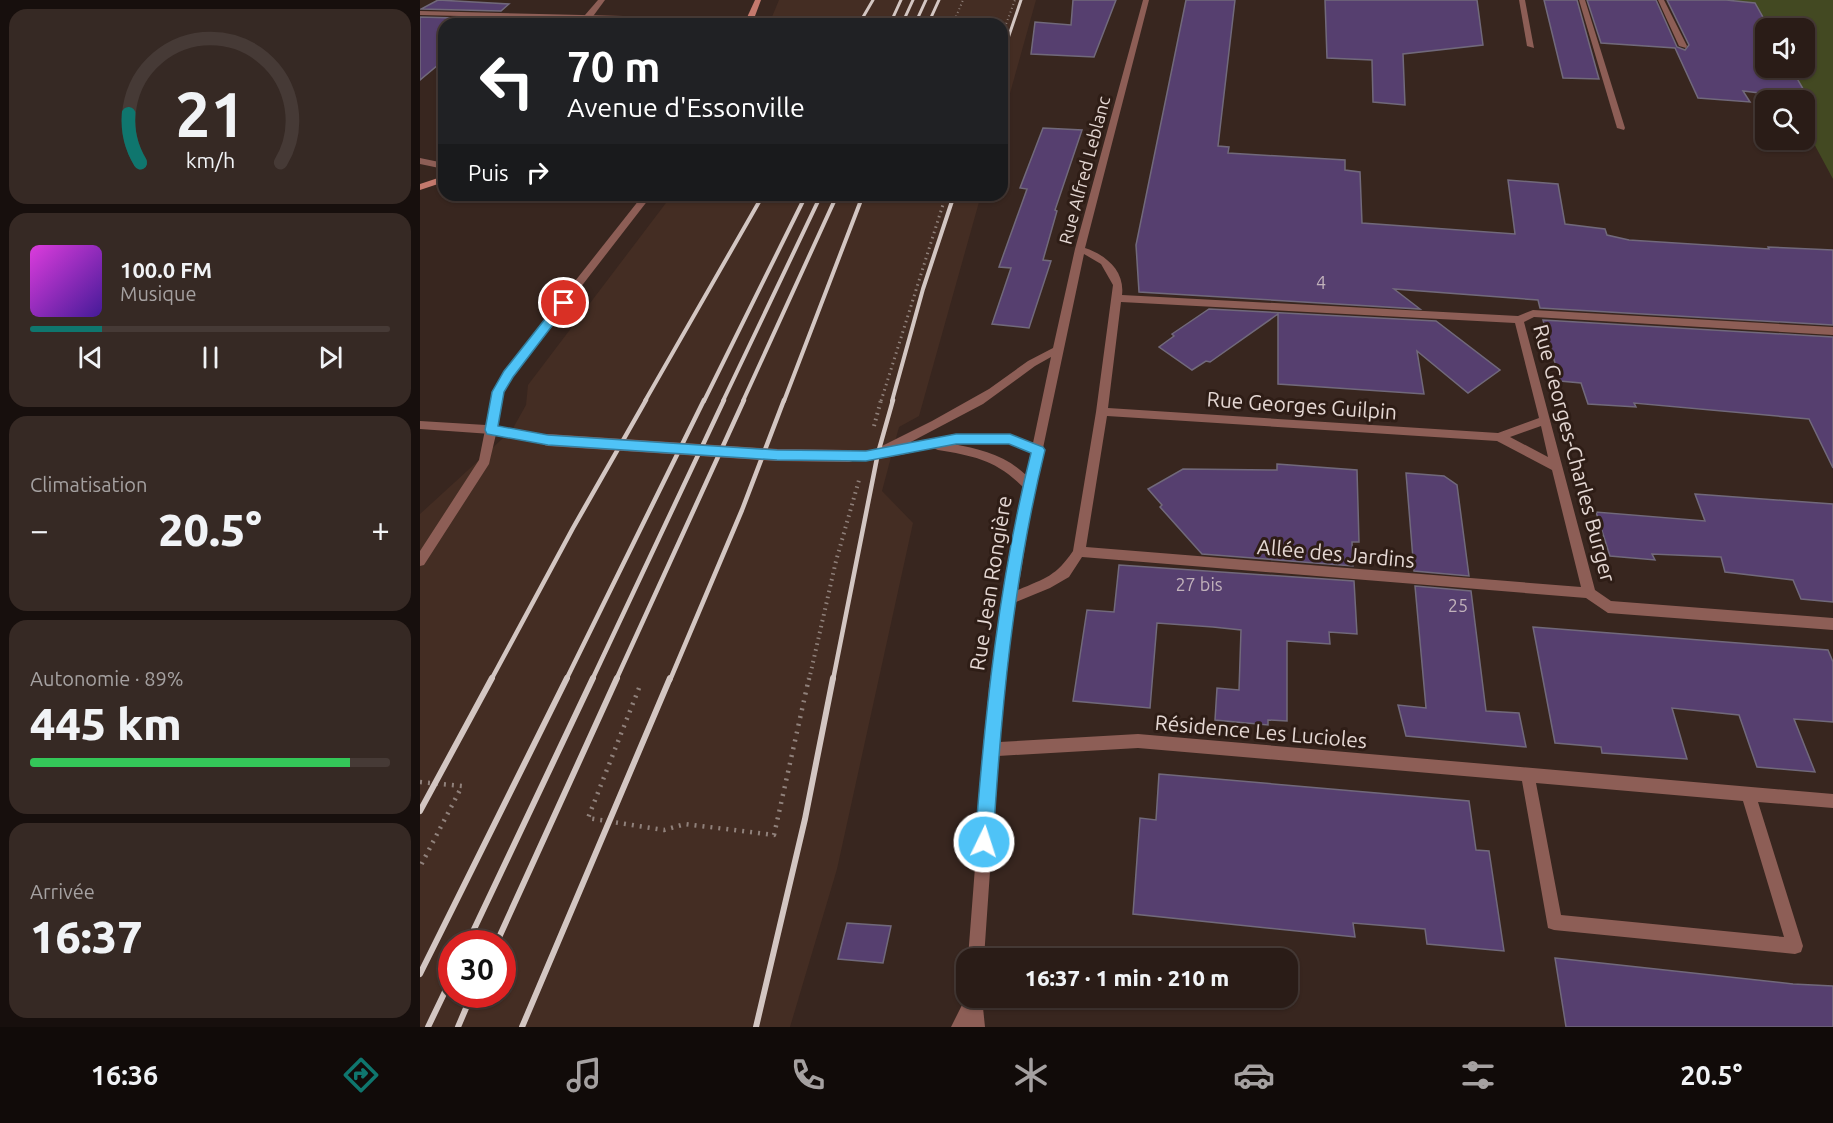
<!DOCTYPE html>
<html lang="fr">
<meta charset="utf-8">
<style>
:root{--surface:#2a1c17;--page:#362924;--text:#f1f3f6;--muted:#a5a1a1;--line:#463a36;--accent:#0f766e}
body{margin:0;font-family:Ubuntu,sans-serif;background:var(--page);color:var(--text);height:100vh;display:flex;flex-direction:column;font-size:22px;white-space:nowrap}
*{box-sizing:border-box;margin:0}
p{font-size:20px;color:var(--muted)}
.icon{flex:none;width:33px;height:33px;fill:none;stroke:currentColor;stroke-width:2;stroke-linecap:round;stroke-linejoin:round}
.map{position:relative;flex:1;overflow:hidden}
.panel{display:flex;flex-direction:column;gap:9px;padding:9px;background:#170f0d;width:420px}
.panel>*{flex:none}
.banner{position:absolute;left:18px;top:18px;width:570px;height:183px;border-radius:18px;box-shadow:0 2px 4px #0004,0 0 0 2px var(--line);background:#202124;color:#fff;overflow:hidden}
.fabs{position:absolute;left:1335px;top:18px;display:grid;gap:12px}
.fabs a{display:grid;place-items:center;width:60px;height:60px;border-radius:12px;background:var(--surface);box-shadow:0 2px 4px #0004,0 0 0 2px var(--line);font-size:30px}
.speed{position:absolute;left:18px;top:930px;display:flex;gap:12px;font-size:30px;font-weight:700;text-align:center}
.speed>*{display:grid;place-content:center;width:78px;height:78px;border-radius:50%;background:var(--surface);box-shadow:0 2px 4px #0004,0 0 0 2px var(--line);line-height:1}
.speed .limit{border:9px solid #d22;background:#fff;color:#111}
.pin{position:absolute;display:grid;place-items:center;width:51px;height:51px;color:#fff;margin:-26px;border:3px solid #fff;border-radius:50%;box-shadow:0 2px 6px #0007}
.me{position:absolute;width:66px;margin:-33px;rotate:4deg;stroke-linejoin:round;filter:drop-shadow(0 0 4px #0008)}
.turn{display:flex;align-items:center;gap:21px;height:126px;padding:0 30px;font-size:27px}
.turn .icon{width:78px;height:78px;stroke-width:2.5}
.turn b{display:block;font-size:42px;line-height:51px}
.then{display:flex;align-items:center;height:57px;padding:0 30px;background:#0003;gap:12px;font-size:22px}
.big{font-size:45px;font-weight:800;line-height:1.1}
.panel .card{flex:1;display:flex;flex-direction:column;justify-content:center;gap:9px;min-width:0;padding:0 21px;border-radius:18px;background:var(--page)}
.panel .dial{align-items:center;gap:0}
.dial svg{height:156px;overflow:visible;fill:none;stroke:var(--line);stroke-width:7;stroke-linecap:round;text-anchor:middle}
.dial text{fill:var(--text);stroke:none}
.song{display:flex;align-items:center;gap:18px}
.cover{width:72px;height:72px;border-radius:9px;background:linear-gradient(135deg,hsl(300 70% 55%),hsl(260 70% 35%))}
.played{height:6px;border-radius:3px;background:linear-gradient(90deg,var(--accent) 20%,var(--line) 20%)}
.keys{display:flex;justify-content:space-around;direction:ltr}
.heat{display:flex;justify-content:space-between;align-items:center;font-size:33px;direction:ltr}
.charge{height:9px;border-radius:4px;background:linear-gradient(90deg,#34c759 89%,var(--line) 0)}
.trip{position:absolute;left:536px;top:948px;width:342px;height:60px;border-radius:18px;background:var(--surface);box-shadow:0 2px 4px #0004,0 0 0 2px var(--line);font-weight:800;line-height:60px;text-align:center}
.tabs{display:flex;height:96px;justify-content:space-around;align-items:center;background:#110b09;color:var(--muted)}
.tabs .icon{width:42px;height:42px}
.tabs .active{color:var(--accent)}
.tabs b{font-size:27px;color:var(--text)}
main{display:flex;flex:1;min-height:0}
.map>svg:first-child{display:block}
.built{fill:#442d23;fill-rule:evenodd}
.green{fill:#434922}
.building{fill:#563f6f;stroke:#71697b;stroke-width:1.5}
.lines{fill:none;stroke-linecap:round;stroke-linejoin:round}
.path-far3{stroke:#90817b;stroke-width:2;stroke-dasharray:1 3;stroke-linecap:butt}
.path-far2{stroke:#90817b;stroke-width:3;stroke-dasharray:1.5 4;stroke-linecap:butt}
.path-far1{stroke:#90817b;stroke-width:4;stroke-dasharray:1.5 4.5;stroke-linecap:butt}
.path{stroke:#90817b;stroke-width:4.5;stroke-dasharray:2 6;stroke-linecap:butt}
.lane{fill:#8d5e56;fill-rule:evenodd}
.street{fill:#8d5e56;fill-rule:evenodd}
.secondary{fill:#c4796d;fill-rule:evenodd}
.rail-far3{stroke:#d3c6c2;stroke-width:3}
.rail-far2{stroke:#d3c6c2;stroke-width:4}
.rail-far1{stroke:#d3c6c2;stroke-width:4.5}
.rail{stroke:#d3c6c2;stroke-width:6}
.street-bridge{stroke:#8d5e56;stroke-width:12}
.route{fill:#4fc3f7;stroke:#337fa1;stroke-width:1.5}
.labels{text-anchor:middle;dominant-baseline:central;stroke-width:6;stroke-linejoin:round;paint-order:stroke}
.far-street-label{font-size:18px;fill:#e5d8d4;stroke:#2e1d16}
.number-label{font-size:18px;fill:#c1b2bb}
.street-label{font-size:21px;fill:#e5d8d4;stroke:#2e1d16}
</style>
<main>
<section class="panel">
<div class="card dial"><svg viewBox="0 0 100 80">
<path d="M14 69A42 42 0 1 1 86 69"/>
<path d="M14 69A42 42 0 0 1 8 44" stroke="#0f766e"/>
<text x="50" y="56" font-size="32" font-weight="700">21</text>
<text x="50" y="72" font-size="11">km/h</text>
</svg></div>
<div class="card">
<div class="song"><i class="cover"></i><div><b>100.0 FM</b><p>Musique</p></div></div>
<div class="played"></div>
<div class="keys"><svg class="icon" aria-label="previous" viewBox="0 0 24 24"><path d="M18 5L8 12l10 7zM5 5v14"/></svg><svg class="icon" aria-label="pause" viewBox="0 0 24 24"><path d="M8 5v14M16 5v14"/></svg><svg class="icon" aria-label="next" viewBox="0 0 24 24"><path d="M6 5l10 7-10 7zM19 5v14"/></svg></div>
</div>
<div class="card"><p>Climatisation</p>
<div class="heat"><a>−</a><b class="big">20.5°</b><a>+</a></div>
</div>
<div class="card"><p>Autonomie · 89%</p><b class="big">445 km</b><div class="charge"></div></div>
<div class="card"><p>Arrivée</p><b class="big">16:37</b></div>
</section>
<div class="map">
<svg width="1413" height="1027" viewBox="0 0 1413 1027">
<rect width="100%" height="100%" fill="#38261f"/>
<g class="built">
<polygon points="359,0 616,0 582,122 582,24 349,24"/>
<path d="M 252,195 L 561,195 L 499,416 L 479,427 L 462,491 L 493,523 L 417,869 L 370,1027 L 0,1027 L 0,514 L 92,430 L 106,405 L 108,385 ZM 32,944 L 82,944 L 82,994 L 32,994 Z"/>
</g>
<polygon class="green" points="1314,0 1413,0 1413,179 1385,127 1384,100 1370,100 1351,68 1384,68 1384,28 1346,28 1345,57"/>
<g class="building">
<polygon points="18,0 89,4 81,11 1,9"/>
<polygon points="653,0 696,0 674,57 611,54 615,22 651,25"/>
<polygon points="766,0 815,0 798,146 809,147 808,153 925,160 925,170 940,172 942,223 1095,234 1088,180 1138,184 1145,224 1185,229 1187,235 1209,240 1349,249 1348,247 1413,250 1413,325 1120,308 1118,300 974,289 1000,309 719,292 716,245"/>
<polygon points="905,0 1057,0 1063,45 983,54 985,105 953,102 952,60 907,58"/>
<polygon points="1124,0 1157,0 1179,79 1143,78"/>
<polygon points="1167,0 1236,0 1257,47 1265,50 1269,45 1247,0 1306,0 1335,3 1349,28 1346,28 1346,68 1371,68 1389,99 1323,91 1330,102 1278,98 1255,48 1181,43"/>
<polygon points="0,17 71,19 65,24 24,24 24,60 0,80"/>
<polygon points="623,128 662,130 635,210 637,211 623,260 631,261 609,328 572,324 591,268 579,267 607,189 600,188"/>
<polygon points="789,309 1016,321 1080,370 1048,393 997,351 1004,394 858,384 858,314 790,362 786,361 772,370 739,347 754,336 752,334"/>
<polygon points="1123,320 1413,337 1413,468 1389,419 1214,403 1216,407 1168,404 1161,383 1140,381"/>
<polygon points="857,464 937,470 939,542 932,542 933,566 782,554 740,507 742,505 728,489 763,469 857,470"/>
<polygon points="986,473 1024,476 1037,485 1049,576 994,571"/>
<polygon points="1275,494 1413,504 1413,602 1381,599 1373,580 1305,572 1301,557 1232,554 1235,560 1190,556 1176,512 1285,521"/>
<polygon points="699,565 934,581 937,634 909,632 910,644 867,641 867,721 848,720 848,725 795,720 797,688 819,690 821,630 793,627 737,623 730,708 653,701 667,610 694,612"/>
<polygon points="995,586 1051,591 1066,711 1099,713 1106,747 986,736 978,705 1006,708"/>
<polygon points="1113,627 1408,650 1413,662 1413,722 1374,719 1395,772 1337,767 1319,715 1252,708 1267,759 1182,753 1181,747 1135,743"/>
<polygon points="739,774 1049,801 1056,850 1069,851 1084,951 1007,944 1005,929 933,923 935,937 713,914 720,818 736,820"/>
<polygon points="427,923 471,926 463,963 418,959"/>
<polygon points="1135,958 1373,984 1413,986 1413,1027 1146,1027"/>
</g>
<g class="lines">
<g class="path-far3">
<polyline points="533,24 543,0"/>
<polyline points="582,35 595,0"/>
</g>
<g class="path-far2">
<polyline points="463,199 464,195"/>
<polyline points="461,401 526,195"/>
</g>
<g class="path-far1">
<polyline points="454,426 461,400"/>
<polyline points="389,680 416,561 439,480"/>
</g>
<g class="path">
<polyline points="219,688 168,818 244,830 265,824 354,835 389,678"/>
<polyline points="0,782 42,786 0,867"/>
</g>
<g class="lane">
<polygon points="178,0 185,0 171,19 165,19 165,15"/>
<polygon points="1099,0 1105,0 1114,48 1107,46"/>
<polygon points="1159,0 1165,0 1205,128 1204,130 1197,128"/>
<polygon points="0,158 24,163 24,169 0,164"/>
<polygon points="71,426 77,430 69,464 4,565 0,566 0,551 59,460 65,430"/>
</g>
<g class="street">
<path d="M 723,0 L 729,0 L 665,248 C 686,255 705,271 702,295 L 1098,316 L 1113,310 L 1413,327 L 1413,335 L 1114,317 L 1104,322 L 1175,590 L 1191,601 L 1413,618 L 1413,630 L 1188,613 L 1166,598 L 662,557 L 649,577 L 630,588 L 596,602 L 583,686 L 579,742 L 718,734 L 1413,794 L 1413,808 L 1338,802 L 1383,946 L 1381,952 L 1375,954 L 1134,930 L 1128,928 L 1102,781 L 718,748 L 578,756 L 564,958 L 548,958 L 569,686 L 603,487 C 576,460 554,456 518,450 L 513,448 C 497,451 433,468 423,456 L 429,452 L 454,450 L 512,421 L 569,389 L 608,361 L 633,348 L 655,249 ZM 664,254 L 681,264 L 693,285 L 676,412 L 653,551 C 636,576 626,578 598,590 L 615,486 ZM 701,302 L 1095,323 L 1119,418 L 1078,433 L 688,408 ZM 631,357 L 613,443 L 590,435 L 536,435 L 487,444 L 563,404 L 615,366 ZM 687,416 L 1077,441 L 1132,470 L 1161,587 L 666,547 ZM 1121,426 L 1128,457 L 1090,437 ZM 589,443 L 611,452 L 606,475 C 585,455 560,449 533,444 ZM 1116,783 L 1323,801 L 1364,937 L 1141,915 Z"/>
<polygon points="1238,0 1244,0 1267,46 1266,48 1259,46"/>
<polygon points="0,11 329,19 333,21 329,23 0,15"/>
<polygon points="223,195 232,195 92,376 83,392 77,427 128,436 132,437 134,440 132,443 128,444 71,434 0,429 0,421 66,425 73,392 84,371"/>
<polygon points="546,997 562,998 565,1027 531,1027"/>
</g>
<g class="secondary">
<polygon points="335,0 341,0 332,24 324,24"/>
<polygon points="24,176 24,182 0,190 0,184"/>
</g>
<g class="rail-far3">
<polyline points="439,24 453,0"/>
<polyline points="470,24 481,0"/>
<polyline points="482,24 493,0"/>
<polyline points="495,24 506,0"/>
<polyline points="508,24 519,0"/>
<polyline points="582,56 601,0"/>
</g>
<g class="rail-far2">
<polyline points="225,401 343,195"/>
<polyline points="284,401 386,195"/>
<polyline points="303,401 401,195"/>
<polyline points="323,401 417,195"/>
<polyline points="364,401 443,195"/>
<polyline points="472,401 503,289 534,195"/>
</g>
<g class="rail-far1">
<polyline points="71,680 153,528 226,400"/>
<polyline points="146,680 284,400"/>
<polyline points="172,680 304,400"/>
<polyline points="196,680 324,400"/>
<polyline points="250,680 322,510 364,400"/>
<polyline points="413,680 458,453 473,400"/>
</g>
<g class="rail">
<polyline points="0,811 72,678"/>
<polyline points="47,944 173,678"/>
<polyline points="76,944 197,678"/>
<polyline points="0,974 147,678"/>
<polyline points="8,1027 32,977"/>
<polyline points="38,1027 52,994"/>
<polyline points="102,1027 250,678"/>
<polyline points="336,1027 385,819 413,678"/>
</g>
<polyline class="street-bridge" points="128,440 357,455 429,456"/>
</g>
<path class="route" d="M 144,299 L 148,300 L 148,305 L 93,377 L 84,392 L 78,426 L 128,435 L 357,450 L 446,451 L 536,434 L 590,434 L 623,447 L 625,450 C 593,579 581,711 573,842 L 570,849 L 564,851 L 558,849 L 555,842 C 565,712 579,580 611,453 L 589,444 L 536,444 L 446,461 L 357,460 L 128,445 L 67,434 L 65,430 L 72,392 L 84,371 L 140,300 Z"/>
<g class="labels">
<g class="far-street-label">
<text transform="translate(664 170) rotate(-75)">Rue Alfred Leblanc</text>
</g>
<g class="number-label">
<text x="901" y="282">4</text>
<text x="779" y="584">27 bis</text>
<text x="1038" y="605">25</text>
</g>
<g class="street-label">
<text transform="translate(882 405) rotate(4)">Rue Georges Guilpin</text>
<text transform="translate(1155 453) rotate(75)">Rue Georges-Charles Burger</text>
<text transform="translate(916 553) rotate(5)">Allée des Jardins</text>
<text transform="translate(570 583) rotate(-81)">Rue Jean Rongière</text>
<text transform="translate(841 731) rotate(5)">Résidence Les Lucioles</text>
</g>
</g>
</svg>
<div class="fabs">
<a><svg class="icon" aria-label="sound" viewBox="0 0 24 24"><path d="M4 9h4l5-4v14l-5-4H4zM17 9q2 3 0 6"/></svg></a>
<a><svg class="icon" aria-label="search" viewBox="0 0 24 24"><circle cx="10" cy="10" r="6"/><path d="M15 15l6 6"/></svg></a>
</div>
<div class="speed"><div class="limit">30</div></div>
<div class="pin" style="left:144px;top:303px;background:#d93025"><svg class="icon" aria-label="arrive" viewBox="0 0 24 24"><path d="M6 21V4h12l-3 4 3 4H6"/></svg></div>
<svg class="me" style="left:564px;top:842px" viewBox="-20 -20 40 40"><circle r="17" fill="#4fc3f7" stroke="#fff" stroke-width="3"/><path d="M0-11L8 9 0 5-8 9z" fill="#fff"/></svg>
<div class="trip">16:37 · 1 min · 210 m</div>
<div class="banner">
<div class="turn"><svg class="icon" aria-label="left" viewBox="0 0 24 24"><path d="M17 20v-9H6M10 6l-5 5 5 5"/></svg><div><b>70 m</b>Avenue d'Essonville</div></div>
<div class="then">Puis<svg class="icon" aria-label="right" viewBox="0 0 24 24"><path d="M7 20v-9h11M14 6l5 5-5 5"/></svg></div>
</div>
</div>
</main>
<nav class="tabs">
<b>16:36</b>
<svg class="icon active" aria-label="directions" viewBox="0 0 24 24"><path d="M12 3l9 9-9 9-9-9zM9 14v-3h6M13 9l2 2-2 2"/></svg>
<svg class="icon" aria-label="music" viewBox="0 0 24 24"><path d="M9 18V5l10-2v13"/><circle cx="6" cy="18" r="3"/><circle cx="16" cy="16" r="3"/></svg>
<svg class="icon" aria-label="phone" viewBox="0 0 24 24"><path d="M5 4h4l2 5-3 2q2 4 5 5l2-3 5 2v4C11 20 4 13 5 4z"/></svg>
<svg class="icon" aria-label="climate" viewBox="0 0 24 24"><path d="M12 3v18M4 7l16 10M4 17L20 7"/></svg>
<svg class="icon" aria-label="car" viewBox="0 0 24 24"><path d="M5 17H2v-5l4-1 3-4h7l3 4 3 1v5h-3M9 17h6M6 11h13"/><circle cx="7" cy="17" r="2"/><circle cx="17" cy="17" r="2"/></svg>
<svg class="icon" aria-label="filters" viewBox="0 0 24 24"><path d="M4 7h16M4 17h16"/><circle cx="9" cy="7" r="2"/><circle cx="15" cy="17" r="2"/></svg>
<b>20.5°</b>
</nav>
